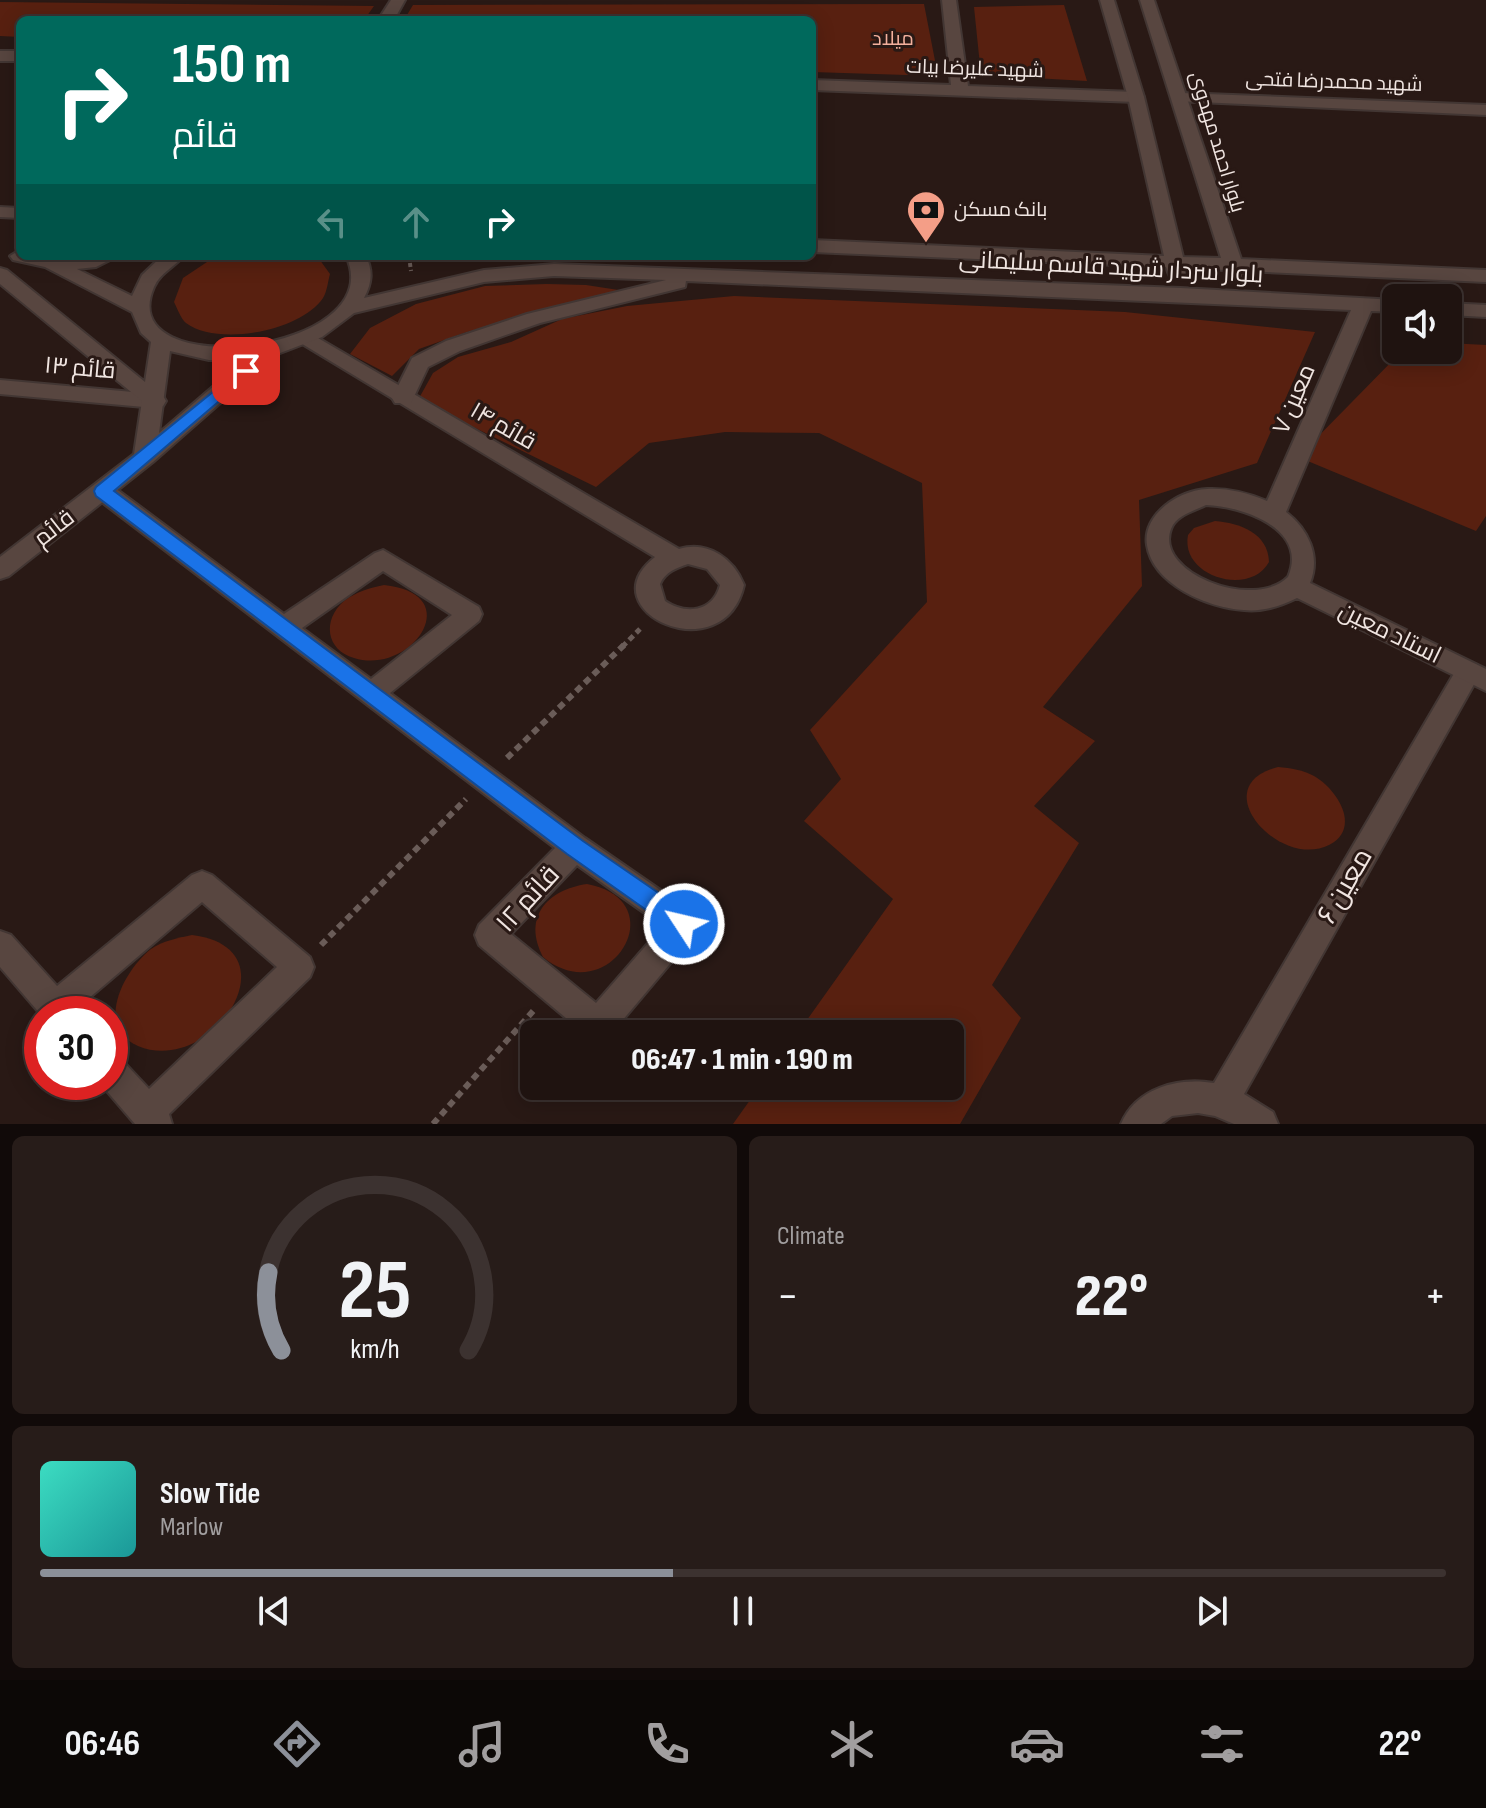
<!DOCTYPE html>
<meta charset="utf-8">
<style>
:root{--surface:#1f1310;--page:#271c19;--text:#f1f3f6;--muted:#a19e9f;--line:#3c3230;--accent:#8c9099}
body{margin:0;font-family:"Sofia Sans Condensed",Cairo,sans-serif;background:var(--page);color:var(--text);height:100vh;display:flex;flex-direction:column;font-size:30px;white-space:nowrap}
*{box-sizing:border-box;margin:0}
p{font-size:26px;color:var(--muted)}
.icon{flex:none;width:44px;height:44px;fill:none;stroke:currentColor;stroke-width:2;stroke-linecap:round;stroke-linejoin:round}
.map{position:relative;height:1124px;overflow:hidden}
.sheet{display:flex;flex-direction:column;gap:12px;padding:12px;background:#110a09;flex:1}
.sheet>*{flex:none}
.top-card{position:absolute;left:16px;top:16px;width:800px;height:244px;border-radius:12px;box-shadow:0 4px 20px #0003,0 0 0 2px var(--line);background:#00695c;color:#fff;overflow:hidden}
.tools{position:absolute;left:1382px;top:284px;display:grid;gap:16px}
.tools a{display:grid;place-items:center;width:80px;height:80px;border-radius:12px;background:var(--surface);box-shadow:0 4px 20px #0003,0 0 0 2px var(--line);font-size:40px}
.speed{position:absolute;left:24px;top:996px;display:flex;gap:16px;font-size:40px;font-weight:700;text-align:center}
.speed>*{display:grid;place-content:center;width:104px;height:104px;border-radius:50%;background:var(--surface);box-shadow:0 4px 20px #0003,0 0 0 2px var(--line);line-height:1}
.speed .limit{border:12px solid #d22;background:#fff;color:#111}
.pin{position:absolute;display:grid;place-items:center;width:68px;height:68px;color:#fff;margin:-34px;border-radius:16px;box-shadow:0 4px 12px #0006}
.me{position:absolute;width:88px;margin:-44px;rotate:305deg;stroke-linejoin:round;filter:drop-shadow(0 0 6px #0008)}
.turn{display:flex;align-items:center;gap:28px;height:168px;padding:0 24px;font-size:36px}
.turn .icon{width:104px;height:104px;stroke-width:2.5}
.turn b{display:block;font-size:56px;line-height:68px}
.lanes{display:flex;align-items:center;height:76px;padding:0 24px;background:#0003;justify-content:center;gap:40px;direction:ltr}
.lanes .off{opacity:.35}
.big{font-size:60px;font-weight:800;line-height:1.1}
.sheet .widget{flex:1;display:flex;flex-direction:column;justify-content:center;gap:12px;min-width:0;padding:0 28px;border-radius:12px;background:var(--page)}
.sheet .dial{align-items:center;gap:0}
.dial svg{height:208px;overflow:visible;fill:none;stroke:var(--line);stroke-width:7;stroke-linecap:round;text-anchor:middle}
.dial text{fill:var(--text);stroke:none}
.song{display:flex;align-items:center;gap:24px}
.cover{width:96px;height:96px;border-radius:12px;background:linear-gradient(135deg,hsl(170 70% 55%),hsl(180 70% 35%))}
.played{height:8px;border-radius:4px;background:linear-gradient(90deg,var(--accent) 45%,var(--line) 45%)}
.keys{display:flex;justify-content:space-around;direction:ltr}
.heat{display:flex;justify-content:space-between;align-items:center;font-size:44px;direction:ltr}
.sheet .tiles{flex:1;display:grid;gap:12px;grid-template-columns:1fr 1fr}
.widget:last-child{grid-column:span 2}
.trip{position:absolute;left:520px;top:1020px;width:444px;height:80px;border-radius:12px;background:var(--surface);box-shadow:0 4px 20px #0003,0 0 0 2px var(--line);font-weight:800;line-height:80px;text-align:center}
.tab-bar{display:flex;height:128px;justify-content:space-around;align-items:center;background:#0c0806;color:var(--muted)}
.tab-bar .icon{width:56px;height:56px}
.tab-bar .on{color:var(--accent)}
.tab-bar b{font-size:36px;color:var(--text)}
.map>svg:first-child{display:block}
.green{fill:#582010}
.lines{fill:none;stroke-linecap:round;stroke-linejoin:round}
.street-casing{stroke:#423633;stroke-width:4}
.secondary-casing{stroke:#423633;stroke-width:4}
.path-far2{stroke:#6a5c58;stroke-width:4;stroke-dasharray:4 3;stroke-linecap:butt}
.path-far1{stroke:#6a5c58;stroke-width:5;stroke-dasharray:6 4;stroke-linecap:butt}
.path{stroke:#6a5c58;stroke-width:6;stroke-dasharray:7 5;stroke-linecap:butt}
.street{fill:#584640;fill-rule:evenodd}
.secondary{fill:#584640;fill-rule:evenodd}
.route{fill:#1a73e8;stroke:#114b97;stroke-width:2}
.labels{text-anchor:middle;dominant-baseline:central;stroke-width:6;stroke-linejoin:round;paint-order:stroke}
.far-park-label{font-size:20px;fill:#f3b09d;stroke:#291915}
.far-street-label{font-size:20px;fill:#f0e5e1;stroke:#291915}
.far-poi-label{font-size:20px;fill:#f0e5e1;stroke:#291915;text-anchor:start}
.street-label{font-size:24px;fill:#f0e5e1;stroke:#291915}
.near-street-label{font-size:28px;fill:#f0e5e1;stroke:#291915}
</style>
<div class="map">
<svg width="1486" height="1124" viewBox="0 0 1486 1124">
<rect width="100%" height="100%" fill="#291915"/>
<g class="green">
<polygon points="0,2 374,6 364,20 20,20 20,37 0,36"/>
<polygon points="924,4 938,76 812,72 812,20 404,20 413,5"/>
<polygon points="1064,5 1087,81 981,75 974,7"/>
<path d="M 216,256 L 317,256 L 330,274 C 328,281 327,292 323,298 C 301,331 218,347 186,323 C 181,319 177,308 174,302 L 183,278 Z"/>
<polygon points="547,284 586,285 638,293 527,314 464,333 419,349 392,376 350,354 370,328 416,304 485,286"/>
<polygon points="734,296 1125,312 1315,332 1257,463 1139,500 1142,586 1043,707 1095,741 1034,806 1079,843 992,985 1021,1018 960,1124 733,1124 760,1086 950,1086 950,1034 797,1034 893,899 804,821 841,779 810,730 927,602 922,483 819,433 725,432 649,443 596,487 418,400 433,373 458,357 511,342 562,319 627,306"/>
<polygon points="1448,343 1486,345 1486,516 1476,531 1298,457 1403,350 1448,350"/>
<path d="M 1215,521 C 1240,523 1268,533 1269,562 C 1250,597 1180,577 1188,535 L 1194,528 Z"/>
<path d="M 384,585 C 469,594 411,676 354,658 C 326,650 322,620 344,601 C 356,592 369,588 384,585 Z"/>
<path d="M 1278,767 C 1291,768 1303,770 1314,776 C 1337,789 1362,828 1329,845 C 1280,870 1203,786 1278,767 Z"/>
<path d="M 587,884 C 677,901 609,1012 543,957 C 522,917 547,890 587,884 Z"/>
<path d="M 192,935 C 297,948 212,1077 138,1046 C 93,1027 125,969 151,949 C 163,941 177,938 192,935 Z"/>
</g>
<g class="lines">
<g class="street-casing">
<g id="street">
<polygon points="391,0 405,0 394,20 378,20"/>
<polygon points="942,0 956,0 968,86 1136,92 1144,97 1136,102 812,90 812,80 951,85"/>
<rect x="0" y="51" width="20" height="10"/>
<polygon points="1181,93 1486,105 1486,115 1175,101 1173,98 1175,95"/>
<path d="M 306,331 L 679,549 C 708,540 734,559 744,585 C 724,673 586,611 655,557 L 299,342 L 296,337 ZM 688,564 L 707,569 L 720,585 C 713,612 686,615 665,601 L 660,584 C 665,572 676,568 688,564 Z"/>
<polygon points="0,380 155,394 163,396 166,401 163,406 155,408 0,394"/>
<path d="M 103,483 L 111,485 L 284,614 L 375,553 L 383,550 L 479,607 L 482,614 L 479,621 L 390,693 L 585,838 L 695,914 L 699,924 L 695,934 L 611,1034 L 585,1034 L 479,945 L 475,935 L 479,925 L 555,848 L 95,497 L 92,491 L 95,485 ZM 383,571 L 452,615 L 371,679 L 302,628 ZM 577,865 L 663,926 L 596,1003 L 511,934 Z"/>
<path d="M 1468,662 L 1477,665 L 1481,672 L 1477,679 L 1244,1094 L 1273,1112 L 1278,1124 L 1234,1124 L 1215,1116 L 1198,1113 L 1172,1116 L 1161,1124 L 1121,1124 C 1136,1088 1178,1077 1214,1083 L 1459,665 Z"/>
<polygon points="202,871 212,875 310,957 314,967 310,977 169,1114 172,1124 135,1124 99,1082 110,1082 110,1054 121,1059 149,1089 277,967 202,902 75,1010 77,1014 42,1016 0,967 0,931 11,935 57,986 192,875"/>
</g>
</g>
<g class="secondary-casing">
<g id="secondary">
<polygon points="1100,0 1114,0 1144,97 1183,257 1221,258 1140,0 1154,0 1241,259 1486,270 1486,282 1245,271 1247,277 1237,283 1230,281 1225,270 1186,268 1184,277 1170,277 1166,267 812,252 812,240 1164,256 1128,97"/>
<polygon points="0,207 20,208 20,218 0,217"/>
<path d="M 20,250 L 20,256 L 118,256 L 96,267 L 77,269 L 132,296 L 142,275 L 162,256 L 184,256 C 174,267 160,273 154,287 C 111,385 392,354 346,256 L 366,256 C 373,271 372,283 364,298 L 484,270 L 554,264 L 1181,288 L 1396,300 L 1396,312 L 1371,311 L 1286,512 C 1308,529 1321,556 1310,583 L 1486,669 L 1486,691 L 1297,598 C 1281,606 1262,612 1244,610 C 1209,608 1153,585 1147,545 C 1142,515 1179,490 1207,489 C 1228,488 1248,493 1267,501 L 1351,310 L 686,281 L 685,287 L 540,323 L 460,351 L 428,367 L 411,403 L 395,403 L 392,398 L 412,358 L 446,341 L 527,314 L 666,280 L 554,276 L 484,282 L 354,313 L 322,337 L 275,355 L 153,462 L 9,576 L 0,579 L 0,557 L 134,454 L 142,401 L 0,284 L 0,268 L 7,270 L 145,382 L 151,342 L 141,333 L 132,312 L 45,267 L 13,260 L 10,256 ZM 170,351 L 209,360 L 244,360 L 159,433 ZM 1206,505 C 1241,506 1309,528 1288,577 C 1254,611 1154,573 1171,529 C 1176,515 1194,511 1206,505 Z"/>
<polygon points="1448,303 1486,305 1486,317 1448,315"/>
</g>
</g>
<polyline class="path-far2" points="409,256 411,271"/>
<polyline class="path-far1" points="622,647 640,629"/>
<g class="path">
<polyline points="507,758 624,645"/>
<polyline points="321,945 466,799"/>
<polyline points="433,1124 534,1010"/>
</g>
<use href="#street" class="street"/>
<use href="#secondary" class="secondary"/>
</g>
<polygon class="route" points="246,365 251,367 251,374 114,491 583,841 692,916 695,924 692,931 684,934 676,931 567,854 96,496 94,491 96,487"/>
<defs>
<g id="bank-pin" transform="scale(2)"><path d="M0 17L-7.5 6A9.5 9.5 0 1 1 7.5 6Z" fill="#f49e87" stroke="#291915"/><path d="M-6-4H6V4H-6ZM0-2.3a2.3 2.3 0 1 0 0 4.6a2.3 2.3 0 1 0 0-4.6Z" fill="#111"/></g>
</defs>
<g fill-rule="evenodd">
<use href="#bank-pin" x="926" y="210"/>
</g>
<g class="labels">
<g class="far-park-label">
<text x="893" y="39">میلاد</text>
</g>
<g class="far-street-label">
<text transform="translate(975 69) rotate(2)">شهید علیرضا بیات</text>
<text transform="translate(1334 82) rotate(2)">شهید محمدرضا فتحی</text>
<text transform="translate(1217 142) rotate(73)">بلوار احمد مهدوی</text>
</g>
<g class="far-poi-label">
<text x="954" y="210">بانک مسکن</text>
</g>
<g class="street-label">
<text transform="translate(1111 267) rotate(3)">بلوار سردار شهید قاسم سلیمانی</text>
<text transform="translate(80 368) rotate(5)">قائم ۱۳</text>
<text transform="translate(1294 399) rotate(-67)">معین ۷</text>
<text transform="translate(503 426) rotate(30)">قائم ۱۴</text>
<text transform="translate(54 528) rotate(-38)">قائم</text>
<text transform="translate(1390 633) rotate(26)">استاد معین</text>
</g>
<g class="near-street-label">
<text transform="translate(1345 886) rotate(-60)">معین ۶</text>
<text transform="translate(528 899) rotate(-48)">قائم ۱۲</text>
</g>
</g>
</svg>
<div class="tools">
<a><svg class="icon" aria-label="sound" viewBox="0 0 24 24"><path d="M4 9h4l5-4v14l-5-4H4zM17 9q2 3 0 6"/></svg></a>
</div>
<div class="speed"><div class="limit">30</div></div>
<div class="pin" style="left:246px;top:371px;background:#d93025"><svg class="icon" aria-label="arrive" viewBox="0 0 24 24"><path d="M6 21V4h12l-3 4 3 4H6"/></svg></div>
<svg class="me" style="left:684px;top:924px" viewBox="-20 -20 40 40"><circle r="17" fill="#1a73e8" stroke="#fff" stroke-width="3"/><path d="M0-11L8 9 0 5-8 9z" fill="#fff"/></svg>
<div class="trip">06:47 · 1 min · 190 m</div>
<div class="top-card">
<div class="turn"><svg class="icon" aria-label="right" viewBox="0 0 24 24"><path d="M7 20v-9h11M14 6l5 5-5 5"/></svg><div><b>150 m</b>قائم</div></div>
<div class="lanes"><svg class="icon off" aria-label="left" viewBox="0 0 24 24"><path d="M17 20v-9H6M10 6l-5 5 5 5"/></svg><svg class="icon off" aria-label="ahead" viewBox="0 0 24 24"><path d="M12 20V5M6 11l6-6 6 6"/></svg><svg class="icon" aria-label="right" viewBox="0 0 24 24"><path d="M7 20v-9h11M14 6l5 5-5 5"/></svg></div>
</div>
</div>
<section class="sheet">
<div class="tiles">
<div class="widget dial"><svg viewBox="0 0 100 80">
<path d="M14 69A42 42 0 1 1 86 69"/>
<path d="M14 69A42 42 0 0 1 9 39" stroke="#8c9099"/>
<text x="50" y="56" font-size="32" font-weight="700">25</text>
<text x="50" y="72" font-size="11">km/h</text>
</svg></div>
<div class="widget"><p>Climate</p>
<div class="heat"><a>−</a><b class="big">22°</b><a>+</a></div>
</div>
<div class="widget">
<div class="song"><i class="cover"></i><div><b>Slow Tide</b><p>Marlow</p></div></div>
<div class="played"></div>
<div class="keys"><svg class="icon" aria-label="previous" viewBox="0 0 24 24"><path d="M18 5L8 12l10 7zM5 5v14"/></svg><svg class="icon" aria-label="pause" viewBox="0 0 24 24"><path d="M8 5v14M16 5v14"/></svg><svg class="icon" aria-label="next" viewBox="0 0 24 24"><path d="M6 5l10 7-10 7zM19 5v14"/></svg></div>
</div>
</div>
</section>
<nav class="tab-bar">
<b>06:46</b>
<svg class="icon on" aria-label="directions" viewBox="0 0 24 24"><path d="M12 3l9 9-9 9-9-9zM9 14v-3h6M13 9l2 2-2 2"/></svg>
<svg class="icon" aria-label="music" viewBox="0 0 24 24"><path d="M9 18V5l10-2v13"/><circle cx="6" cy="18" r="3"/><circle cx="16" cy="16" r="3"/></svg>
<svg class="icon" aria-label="phone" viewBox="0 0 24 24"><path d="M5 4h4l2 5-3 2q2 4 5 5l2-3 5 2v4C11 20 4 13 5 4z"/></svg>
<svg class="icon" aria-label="climate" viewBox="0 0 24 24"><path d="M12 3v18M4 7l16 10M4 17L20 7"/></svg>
<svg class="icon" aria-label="car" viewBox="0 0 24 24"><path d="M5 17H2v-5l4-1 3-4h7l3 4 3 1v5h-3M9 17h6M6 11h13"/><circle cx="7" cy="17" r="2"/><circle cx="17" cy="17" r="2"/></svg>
<svg class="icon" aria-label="filters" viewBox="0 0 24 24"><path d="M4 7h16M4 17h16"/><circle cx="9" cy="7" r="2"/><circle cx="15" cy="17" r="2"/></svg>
<b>22°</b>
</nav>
